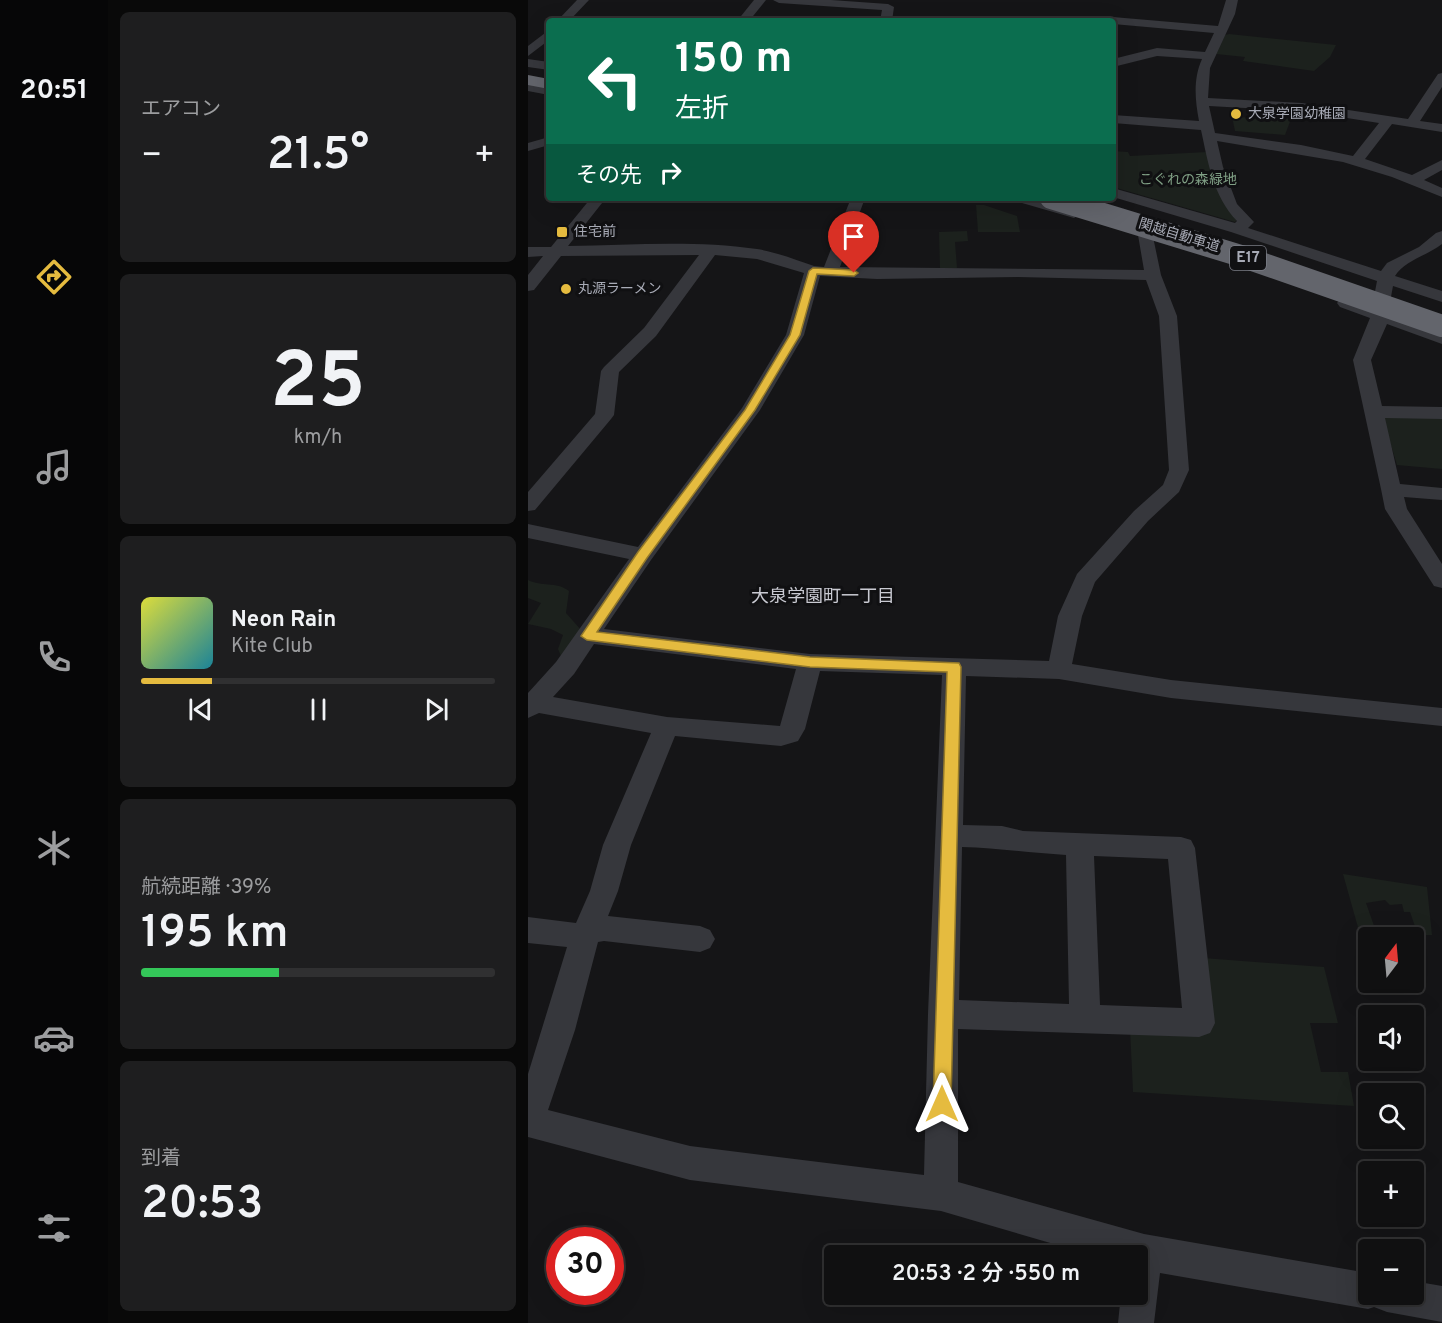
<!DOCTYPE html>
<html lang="ja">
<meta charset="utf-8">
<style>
:root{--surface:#101011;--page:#1e1e1f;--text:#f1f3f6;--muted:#9c9d9f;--line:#303031;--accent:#e5bb3f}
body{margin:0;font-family:Overpass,"Noto Sans JP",sans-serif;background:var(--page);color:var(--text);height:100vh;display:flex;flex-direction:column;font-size:22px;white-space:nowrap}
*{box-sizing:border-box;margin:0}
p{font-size:20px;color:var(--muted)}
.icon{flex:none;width:33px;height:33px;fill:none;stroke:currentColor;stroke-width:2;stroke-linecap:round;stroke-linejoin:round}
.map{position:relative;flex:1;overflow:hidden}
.side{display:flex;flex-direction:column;gap:12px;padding:12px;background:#090909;width:420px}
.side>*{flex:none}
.hud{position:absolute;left:18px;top:18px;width:570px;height:183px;border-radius:6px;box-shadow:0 6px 24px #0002,0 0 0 2px var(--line);background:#0b6e4f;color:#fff;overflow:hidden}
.needle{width:39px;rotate:16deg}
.fabs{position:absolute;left:830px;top:927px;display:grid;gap:12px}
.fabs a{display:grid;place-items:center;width:66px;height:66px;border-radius:6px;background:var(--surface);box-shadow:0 6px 24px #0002,0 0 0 2px var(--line);font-size:30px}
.speed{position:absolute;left:18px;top:1227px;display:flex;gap:12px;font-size:30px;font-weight:700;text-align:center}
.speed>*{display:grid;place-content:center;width:78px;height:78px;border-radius:50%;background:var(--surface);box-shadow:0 6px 24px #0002,0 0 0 2px var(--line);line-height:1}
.speed .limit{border:9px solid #d22;background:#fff;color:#111}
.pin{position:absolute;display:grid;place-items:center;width:51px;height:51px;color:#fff;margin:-62px -26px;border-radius:50% 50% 50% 0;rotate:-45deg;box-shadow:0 0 6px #0007}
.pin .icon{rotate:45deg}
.me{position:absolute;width:66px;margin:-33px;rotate:0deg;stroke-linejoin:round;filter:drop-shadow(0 0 4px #0008)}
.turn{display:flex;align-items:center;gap:21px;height:126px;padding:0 30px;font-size:27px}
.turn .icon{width:78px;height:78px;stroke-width:2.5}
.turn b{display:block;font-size:42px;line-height:51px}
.then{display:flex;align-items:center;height:57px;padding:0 30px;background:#0003;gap:12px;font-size:22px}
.big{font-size:45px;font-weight:600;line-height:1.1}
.side .card{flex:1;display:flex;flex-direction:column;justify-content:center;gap:9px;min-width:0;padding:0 21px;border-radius:9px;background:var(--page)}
.side .dial{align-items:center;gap:0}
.dial b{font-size:78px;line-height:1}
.song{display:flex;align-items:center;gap:18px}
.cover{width:72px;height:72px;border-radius:9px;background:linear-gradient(135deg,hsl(60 70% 55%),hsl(190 70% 35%))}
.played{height:6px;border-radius:3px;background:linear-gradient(90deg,var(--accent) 20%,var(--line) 20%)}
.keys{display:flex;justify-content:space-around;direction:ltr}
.heat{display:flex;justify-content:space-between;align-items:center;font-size:33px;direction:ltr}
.charge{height:9px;border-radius:4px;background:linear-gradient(90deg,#34c759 39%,var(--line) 0)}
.trip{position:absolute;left:296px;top:1245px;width:324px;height:60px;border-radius:6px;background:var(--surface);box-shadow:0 6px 24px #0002,0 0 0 2px var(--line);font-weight:600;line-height:60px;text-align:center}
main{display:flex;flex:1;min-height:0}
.menu{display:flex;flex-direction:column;width:108px;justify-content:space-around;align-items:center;background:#060607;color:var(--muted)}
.menu .icon{width:42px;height:42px}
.menu .selected{color:var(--accent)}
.menu b{font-size:27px;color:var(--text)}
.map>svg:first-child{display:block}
.green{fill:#1c211d}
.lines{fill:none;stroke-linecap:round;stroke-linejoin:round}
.minor{fill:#36373c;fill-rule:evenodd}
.highway{fill:#63656c;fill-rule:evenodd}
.highway-bridge{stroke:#63656c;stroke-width:22}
.route{fill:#e5bb3f;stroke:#957a29;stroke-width:1.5}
.poi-dot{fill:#e5bb3f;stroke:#101012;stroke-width:2}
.labels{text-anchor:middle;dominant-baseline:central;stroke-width:6;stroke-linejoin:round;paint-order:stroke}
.far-poi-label{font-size:14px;fill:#a8abb6;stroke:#101012;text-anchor:start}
.far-park-label{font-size:14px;fill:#80a085;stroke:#101012}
.far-street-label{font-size:14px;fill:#a8abb6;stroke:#101012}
.shield{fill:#101012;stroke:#7a7c85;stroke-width:1.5}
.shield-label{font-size:15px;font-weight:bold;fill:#a8abb6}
.neighbourhood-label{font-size:18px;fill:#c9cad2;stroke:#101012}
</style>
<main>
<nav class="menu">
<b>20:51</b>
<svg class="icon selected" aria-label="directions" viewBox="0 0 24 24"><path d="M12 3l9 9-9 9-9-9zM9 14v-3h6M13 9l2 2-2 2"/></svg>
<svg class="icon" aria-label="music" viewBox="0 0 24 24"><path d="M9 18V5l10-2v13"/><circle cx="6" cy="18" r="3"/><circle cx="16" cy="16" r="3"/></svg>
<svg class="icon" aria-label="phone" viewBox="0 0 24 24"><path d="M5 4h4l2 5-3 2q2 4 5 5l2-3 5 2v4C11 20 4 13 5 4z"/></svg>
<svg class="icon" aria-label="climate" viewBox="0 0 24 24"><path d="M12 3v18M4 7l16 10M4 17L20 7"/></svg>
<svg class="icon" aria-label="car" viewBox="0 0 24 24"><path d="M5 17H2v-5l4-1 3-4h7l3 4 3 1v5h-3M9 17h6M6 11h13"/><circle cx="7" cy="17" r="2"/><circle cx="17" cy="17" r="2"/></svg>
<svg class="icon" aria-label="filters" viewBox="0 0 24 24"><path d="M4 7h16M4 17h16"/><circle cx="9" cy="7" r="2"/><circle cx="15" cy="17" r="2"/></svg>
</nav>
<section class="side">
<div class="card"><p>エアコン</p>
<div class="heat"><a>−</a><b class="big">21.5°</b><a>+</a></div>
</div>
<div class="card dial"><b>25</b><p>km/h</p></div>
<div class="card">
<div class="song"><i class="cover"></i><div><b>Neon Rain</b><p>Kite Club</p></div></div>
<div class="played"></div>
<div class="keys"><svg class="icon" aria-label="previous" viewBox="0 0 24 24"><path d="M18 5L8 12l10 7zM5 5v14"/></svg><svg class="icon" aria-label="pause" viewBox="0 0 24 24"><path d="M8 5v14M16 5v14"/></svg><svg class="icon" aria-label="next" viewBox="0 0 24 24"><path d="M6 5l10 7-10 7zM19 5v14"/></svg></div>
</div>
<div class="card"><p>航続距離 · 39%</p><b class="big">195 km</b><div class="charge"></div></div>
<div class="card"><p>到着</p><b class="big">20:53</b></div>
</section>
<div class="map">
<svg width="914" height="1323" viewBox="0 0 914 1323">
<rect width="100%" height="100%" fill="#151517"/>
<g class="green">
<polygon points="701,34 808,45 802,57 786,71 715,61 717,57 688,54 697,35"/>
<polygon points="704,117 763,119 757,135 707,131"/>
<polygon points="585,151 600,152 602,156 679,152 709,220 707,222 585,187"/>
<polygon points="448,205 456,205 489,216 492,232 450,232"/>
<polygon points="439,231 440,241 427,242 429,268 412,269 411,232"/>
<polygon points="860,415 914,417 914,469 869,465 855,419"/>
<path d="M 0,580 C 14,587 28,581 41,591 L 38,613 L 53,630 L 33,656 L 30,649 L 35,635 L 23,629 L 0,624 L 13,603 L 0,598 Z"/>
<polygon points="815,874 899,887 904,935 890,935 882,912 876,912 874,904 862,905 857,900 838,903 850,937 840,938 840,963"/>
<polygon points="675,958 796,967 810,1023 782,1023 793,1072 820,1072 826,1106 605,1092 602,1028 673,1030"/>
</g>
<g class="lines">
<g class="minor">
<polygon points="49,0 61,0 41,21 29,21"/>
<polygon points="226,0 238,0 221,21 209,21"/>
<polygon points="245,0 303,0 360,4 366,7 364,21 352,21 354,10 251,3"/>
<path d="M 698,0 L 710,0 L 707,14 L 682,68 L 680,98 L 774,103 L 880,119 L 910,74 L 914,73 L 914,87 L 892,121 L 914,124 L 914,132 L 864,124 L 837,159 L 884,175 L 914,160 L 914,170 L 896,180 L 914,188 L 914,197 L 864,177 L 815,162 L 689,141 L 695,167 L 709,204 L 726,222 L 720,228 L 853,271 L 859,263 L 891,247 L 908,233 L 914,231 L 914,244 C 900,255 876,261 867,276 L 914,291 L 914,302 L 865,286 L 860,313 L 914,333 L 914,344 L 859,324 L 843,360 L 854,406 L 914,407 L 914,419 L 857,418 L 872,484 L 914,488 L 914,500 L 876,497 L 879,509 L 914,564 L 914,588 L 906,586 L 857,509 L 853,489 L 825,360 L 842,318 L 812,307 L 809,303 L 812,299 L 818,298 L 844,307 L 849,281 L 703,232 L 585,197 L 585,188 L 707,223 L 709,221 C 685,196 680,162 673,130 L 585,123 L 585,115 L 671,121 C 667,100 665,79 674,59 L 629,56 L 585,67 L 585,59 L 629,48 L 677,52 L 686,33 L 585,24 L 585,21 L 566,21 L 573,16 L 690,26 ZM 681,106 L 774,111 L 851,123 L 825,156 L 773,145 L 687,133 Z"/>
<polygon points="21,30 21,40 0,56 0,46"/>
<polygon points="0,59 21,62 21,70 0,67"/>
<polygon points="0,83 21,87 21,95 0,91"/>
<polygon points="21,137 21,145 0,151 0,143"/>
<path d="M 63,198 L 78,198 L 40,246 C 103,245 167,240 229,249 C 248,252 268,260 286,266 L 296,267 L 323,198 L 337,198 L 312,267 L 616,270 L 610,235 L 612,232 L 624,232 L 633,275 L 649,316 L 661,470 L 651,492 L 620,521 L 567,582 L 554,616 L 544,664 L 643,680 L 914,708 L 914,726 L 643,698 L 531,679 L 438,676 L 435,825 L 474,826 L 495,831 L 653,837 L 663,840 L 667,848 L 687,1023 L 682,1033 L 671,1037 L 430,1029 L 430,1182 L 616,1234 L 840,1273 L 840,1294 L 885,1294 L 885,1281 L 914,1286 L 914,1322 L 859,1312 L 846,1307 L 840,1309 L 632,1273 L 626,1323 L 590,1323 L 593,1294 L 609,1294 L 609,1256 L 567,1256 L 413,1211 L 162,1180 L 0,1137 L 0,1074 L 39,947 L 0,943 L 0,917 L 48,923 L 62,891 L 75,845 L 123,733 L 11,713 L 0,718 L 0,693 L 28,662 L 101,559 L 0,538 L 0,524 L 110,547 L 214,408 L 258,335 L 276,273 L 229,259 L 187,255 L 128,336 L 91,372 L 86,415 L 83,419 L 7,510 L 0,511 L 0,492 L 67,414 L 73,371 L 76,367 L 116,328 L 171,255 L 33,256 L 6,290 L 0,291 L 0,275 L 15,256 L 0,257 L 0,247 L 23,247 ZM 292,276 L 349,279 L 490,277 L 618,280 L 631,316 L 641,470 L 635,485 L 606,511 L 549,574 L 530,616 L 521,661 L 282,654 L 76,629 L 123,560 L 232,410 L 276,335 ZM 66,644 L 268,669 L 252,726 L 139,717 L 25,697 L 46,674 ZM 292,671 L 414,675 L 400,1014 L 396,1175 L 162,1146 L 20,1110 L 47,1030 L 70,942 L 76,941 L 172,952 L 182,948 L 187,939 L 182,930 L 172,926 L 80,916 L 90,891 L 103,845 L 147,736 L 253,746 L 270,741 L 277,729 ZM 434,847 C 469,848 503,853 538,855 L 541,1004 L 431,1000 ZM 566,856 L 640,859 L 654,1008 L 572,1005 Z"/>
<polygon points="485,198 509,198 551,210 554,213 546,218 487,201"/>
</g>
<polygon class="highway" points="0,75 21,79 21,89 0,85"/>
<polyline class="highway-bridge" points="523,198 713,256 914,326"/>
</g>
<polygon class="route" points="285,268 326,270 330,273 326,276 289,274 272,335 227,410 119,558 69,632 282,657 431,663 433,667 423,1104 420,1110 414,1113 407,1110 405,1104 419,672 282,667 59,640 53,636 110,552 217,410 262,335 281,271"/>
<g class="poi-dot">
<circle cx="708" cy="114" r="6"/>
<rect x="28" y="226" width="12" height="12" rx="3"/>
<circle cx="38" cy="289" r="6"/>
</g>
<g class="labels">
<g class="far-poi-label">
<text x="720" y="114">大泉学園幼稚園</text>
<text x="46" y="232">住宅前</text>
<text x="50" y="289">丸源ラーメン</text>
</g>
<g class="far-park-label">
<text x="660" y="180">こぐれの森緑地</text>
</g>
<g class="far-street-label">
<text transform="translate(651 236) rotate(17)">関越自動車道</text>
</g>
<rect class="shield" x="702" y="246" width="36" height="24" rx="4.5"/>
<g class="shield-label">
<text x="720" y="258">E17</text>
</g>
<g class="neighbourhood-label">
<text x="295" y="597">大泉学園町一丁目</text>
</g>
</g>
</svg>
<div class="fabs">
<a><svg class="needle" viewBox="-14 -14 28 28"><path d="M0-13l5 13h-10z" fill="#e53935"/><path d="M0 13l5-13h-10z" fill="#9c9d9f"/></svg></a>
<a><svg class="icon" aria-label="sound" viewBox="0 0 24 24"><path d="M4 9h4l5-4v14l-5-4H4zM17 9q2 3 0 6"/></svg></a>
<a><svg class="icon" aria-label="search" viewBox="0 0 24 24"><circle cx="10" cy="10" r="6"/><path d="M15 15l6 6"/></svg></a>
<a>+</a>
<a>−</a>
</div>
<div class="speed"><div class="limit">30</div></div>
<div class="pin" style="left:326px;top:273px;background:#d93025"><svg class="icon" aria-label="arrive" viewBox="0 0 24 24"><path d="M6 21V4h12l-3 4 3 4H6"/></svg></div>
<svg class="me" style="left:414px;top:1104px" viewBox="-20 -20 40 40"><path d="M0-17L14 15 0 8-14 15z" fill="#e5bb3f" stroke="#fff" stroke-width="4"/></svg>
<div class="trip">20:53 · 2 分 · 550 m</div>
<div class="hud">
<div class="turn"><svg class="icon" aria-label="left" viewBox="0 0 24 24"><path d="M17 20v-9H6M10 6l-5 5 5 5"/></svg><div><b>150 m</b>左折</div></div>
<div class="then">その先<svg class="icon" aria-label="right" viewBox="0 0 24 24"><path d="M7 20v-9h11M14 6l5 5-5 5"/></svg></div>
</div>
</div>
</main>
